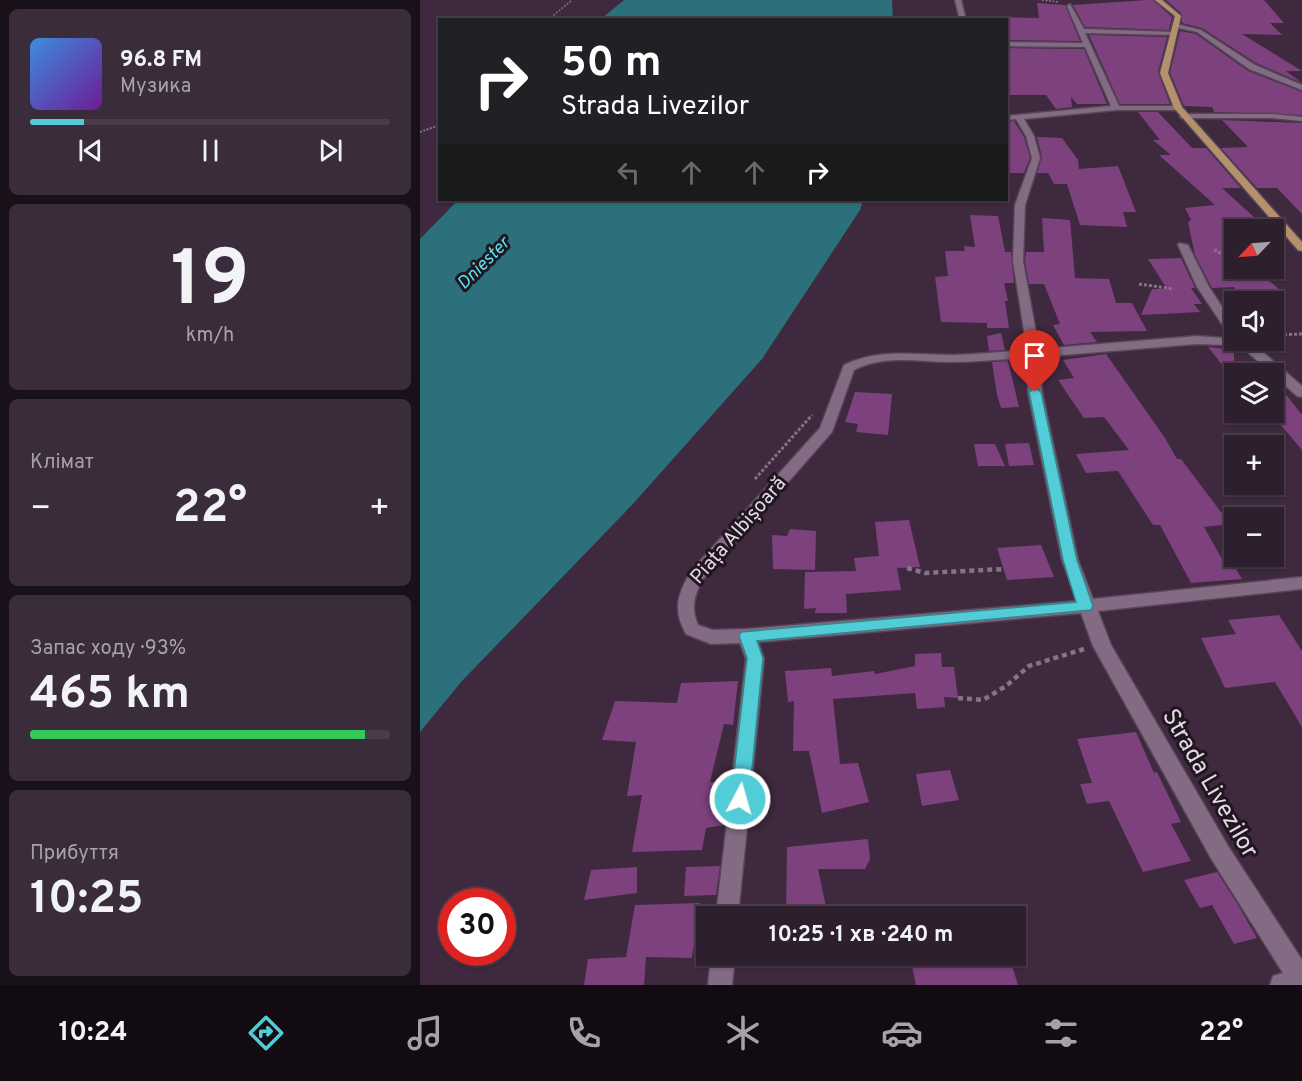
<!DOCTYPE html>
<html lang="uk">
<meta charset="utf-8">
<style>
:root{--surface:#2e1f2e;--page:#3a2c3a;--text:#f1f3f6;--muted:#a7a2aa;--line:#493d4a;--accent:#52ccd6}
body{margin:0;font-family:Overpass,sans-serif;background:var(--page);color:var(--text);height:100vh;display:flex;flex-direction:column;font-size:22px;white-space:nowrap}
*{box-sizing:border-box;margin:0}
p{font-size:20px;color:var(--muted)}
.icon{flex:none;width:33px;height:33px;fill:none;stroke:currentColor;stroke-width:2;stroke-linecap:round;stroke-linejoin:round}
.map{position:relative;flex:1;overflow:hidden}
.side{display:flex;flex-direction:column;gap:9px;padding:9px;background:#191119;width:420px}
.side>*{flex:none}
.guide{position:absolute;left:18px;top:18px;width:570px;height:183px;border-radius:0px;box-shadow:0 2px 4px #0004,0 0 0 2px var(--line);background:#202124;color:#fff;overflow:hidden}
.needle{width:39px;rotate:245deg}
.buttons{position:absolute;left:804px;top:219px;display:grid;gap:12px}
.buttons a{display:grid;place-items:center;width:60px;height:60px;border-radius:0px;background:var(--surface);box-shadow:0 2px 4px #0004,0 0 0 2px var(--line);font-size:30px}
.speed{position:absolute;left:18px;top:888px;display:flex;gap:12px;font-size:30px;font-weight:700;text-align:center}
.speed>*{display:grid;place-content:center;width:78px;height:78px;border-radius:50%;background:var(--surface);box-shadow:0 2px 4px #0004,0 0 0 2px var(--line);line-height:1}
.speed .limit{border:9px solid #d22;background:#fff;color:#111}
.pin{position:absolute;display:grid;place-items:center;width:51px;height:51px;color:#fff;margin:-62px -26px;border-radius:50% 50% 50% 0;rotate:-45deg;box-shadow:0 0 6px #0007}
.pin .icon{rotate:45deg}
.me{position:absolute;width:66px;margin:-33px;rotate:6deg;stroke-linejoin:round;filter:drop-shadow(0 0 4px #0008)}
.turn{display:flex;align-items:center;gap:21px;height:126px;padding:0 24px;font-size:27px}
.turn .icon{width:78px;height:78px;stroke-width:2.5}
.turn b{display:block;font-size:42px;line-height:51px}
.lanes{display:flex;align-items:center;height:57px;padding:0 24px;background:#0003;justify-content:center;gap:30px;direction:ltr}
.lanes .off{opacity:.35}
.big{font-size:45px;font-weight:700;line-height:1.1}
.side .widget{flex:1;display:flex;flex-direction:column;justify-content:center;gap:9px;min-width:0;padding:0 21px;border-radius:9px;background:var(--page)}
.side .dial{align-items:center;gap:0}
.dial b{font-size:78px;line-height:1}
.song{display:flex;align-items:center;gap:18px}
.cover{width:72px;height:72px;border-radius:9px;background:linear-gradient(135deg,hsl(210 70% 55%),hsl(280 70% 35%))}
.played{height:6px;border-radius:3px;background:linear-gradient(90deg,var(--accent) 15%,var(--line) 15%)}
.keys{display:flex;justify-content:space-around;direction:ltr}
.heat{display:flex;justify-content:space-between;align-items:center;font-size:33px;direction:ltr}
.charge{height:9px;border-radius:4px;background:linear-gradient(90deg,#34c759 93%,var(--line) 0)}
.trip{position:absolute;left:276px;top:906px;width:330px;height:60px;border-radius:0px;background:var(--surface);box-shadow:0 2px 4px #0004,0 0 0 2px var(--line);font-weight:700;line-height:60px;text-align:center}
.tab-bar{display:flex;height:96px;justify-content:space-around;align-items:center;background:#120c12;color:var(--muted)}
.tab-bar .icon{width:42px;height:42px}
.tab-bar .on{color:var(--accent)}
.tab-bar b{font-size:27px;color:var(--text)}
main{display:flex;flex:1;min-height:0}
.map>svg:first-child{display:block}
.water{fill:#2b707b}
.building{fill:#7d417e}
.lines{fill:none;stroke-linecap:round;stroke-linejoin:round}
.street-casing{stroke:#574557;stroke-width:3}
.primary-casing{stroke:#574557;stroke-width:3}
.path-far3{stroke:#867486;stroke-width:1.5;stroke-dasharray:2 1.5;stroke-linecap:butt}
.path-far2{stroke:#867486;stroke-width:2;stroke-dasharray:2 1.5;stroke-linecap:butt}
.path-far1{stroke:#867486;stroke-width:3;stroke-dasharray:3 2;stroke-linecap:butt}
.path{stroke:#867486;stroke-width:4.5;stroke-dasharray:5 4;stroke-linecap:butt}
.street{fill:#836b83;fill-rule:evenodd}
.primary{fill:#b3916c;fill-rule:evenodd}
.route{fill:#52ccd6;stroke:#35858b;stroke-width:1.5}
.labels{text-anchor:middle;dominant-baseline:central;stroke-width:6;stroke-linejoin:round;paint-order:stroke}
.far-water-label{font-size:18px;font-style:italic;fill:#5ce0f4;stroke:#1f161f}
.street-label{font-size:20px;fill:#e6d8e5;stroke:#1f161f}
.near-street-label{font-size:24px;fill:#e6d8e5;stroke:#1f161f}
</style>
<main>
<section class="side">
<div class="widget">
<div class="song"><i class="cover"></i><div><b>96.8 FM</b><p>Музика</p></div></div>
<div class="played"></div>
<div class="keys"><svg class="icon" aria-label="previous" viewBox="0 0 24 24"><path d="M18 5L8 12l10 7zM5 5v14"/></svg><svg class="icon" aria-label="pause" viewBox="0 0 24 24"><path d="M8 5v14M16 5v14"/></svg><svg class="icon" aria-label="next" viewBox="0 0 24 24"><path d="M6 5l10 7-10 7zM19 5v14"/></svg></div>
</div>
<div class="widget dial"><b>19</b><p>km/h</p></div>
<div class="widget"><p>Клімат</p>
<div class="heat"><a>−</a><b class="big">22°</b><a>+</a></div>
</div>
<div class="widget"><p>Запас ходу · 93%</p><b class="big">465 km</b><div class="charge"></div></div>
<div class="widget"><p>Прибуття</p><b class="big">10:25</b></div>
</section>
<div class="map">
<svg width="882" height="985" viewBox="0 0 882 985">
<rect width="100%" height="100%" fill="#3e293e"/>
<g class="water">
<polygon points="204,0 472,0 473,19 181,19"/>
<polygon points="38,200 443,200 440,210 342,359 212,505 42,681 0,732 0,239"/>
</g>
<g class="building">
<polygon points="727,0 733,0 752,17 749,30 665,27 653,5"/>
<polygon points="746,0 844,0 864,23 850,23 862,35 822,34 882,71 866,71 882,83 836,63 782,28 762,23 762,14"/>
<polygon points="617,3 645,5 660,41 586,40 586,20 579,20 578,17 619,18"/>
<polygon points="760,31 776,34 828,71 882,92 882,115 794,112 792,107 764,106 750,73"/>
<polygon points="669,35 747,37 738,72 750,104 700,104"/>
<polygon points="586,48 664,49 687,104 657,104 651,97 652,107 636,109 626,95 589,95"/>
<polygon points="718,112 738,112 772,148 786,148 821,188 802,188 836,219 831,220 841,230 814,230 814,268 854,268 854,265 858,270 835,269 866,295 828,295 817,293 814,287 792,288 775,255 768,222 771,220 765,208 795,205 739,155 751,155 733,140 740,140"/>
<polygon points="802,120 882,123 882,214 857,188 837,188 801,148 828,147"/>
<polygon points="594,121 604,137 610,158 604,173 586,173 586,122"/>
<polygon points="617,137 642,138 658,160 659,169 698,166 716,212 703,212 707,227 660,225 647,184 634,184 628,173 617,173 622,157"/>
<polygon points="550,215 578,216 585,252 591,252 594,283 584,283 588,301 585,301 589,328 567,328 567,323 521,322 515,277 528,276 525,251 545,251 544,246 555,247"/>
<polygon points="622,218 650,220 655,278 689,279 696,303 712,303 727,331 670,332 677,342 644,345 633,325 640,324 624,284 609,284 605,261 606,252 624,252"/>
<polygon points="761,258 775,288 771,288 782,304 774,304 780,312 721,315 732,289 747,289 728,259"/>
<polygon points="581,333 585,350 569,351 567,336"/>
<polygon points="788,347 814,350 814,380"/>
<polygon points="686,354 745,438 757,459 761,459 810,524 784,527 802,559 810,559 822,579 771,583 740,525 733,525 698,471 666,473 656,454 709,450 684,417 664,418 638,380 654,378 643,360"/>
<polygon points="588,361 599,407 581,408 577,395 572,362"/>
<polygon points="854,379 882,415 882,450 854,417"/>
<polygon points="435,392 472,394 468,435 436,432 438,424 425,422"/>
<polygon points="609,443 614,465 589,466 585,444"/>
<polygon points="554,444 575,444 585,466 558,466"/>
<polygon points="489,520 500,567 477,568 481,590 426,594 427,613 395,613 396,608 384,609 385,572 436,571 434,558 459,556 455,522"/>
<polygon points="370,529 396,531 395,570 353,569 352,535 367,536"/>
<polygon points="621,545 634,577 587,580 577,548"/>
<polygon points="859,615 882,651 882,727 855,682 805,688 781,638 816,634 808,620"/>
<polygon points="521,653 522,667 534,667 538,698 524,697 525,707 497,709 495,693 413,699 420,764 438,763 449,802 402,813 389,751 373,751 374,701 368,702 365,671 411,668 412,676 454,671 455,674 495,666 495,654"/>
<polygon points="318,681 313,725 304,724 290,782 307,783 306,802 303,802 304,825 286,828 282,850 212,852 222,795 207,796 216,742 182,740 195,701 257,703 261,683"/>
<polygon points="716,732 734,773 737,772 761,822 751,824 771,861 723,872 689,801 667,804 660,784 672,783 657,739"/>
<polygon points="530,770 539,800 502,806 496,774"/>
<polygon points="448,839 450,859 445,869 398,869 408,916 366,916 367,847"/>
<polygon points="300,866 296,895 264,896 266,867"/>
<polygon points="217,867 217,893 164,900 171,870"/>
<polygon points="797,872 818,905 837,938 814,944 792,905 780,908 764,880"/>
<polygon points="280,903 272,958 226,957 224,985 164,985 168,959 206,957 215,905"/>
<polygon points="506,956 589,956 598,985 496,985 492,966 507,962"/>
</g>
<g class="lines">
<g class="street-casing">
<g id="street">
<polygon points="535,0 541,0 546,20 540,20"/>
<path d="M 650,4 L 664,29 L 755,32 L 753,35 L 665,33 L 699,106 L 758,106 L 762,108 L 758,110 L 696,110 L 604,119 L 614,136 L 620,158 L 605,205 L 603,261 L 619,349 L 777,336 L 829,340 L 882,386 L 882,397 L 877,396 L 824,349 L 806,345 L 777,344 L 619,357 L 622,392 L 658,560 L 673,599 L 882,577 L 882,589 L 678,611 L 691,645 L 808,846 L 882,960 L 882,985 L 850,985 L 853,976 L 863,973 L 792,860 L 673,646 L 661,613 L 338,642 L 344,659 L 318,916 L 296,916 L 326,659 L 320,643 L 291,644 L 266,634 C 252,609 258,594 271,571 L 400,428 L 424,365 C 459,348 494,355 533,355 C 557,354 582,352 607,350 L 593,261 L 595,205 L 612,158 L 606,136 L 596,119 L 586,120 L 586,116 L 691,106 L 665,47 L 586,46 L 586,42 L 663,43 L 647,6 ZM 607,358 L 608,392 L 642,560 L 657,601 L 327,629 L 293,630 L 278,625 C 270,607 275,594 283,579 L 412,432 L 434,370 C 465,354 498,362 531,362 C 557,362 582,359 607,358 Z"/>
<polygon points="756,24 781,30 835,65 882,85 882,90 829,69 777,32 754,27"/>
<polygon points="764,114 852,114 882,117 882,121 852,118 761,118 760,116"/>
<polygon points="759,243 768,245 789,287 814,325 814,336 810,336 777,287 758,245"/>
<polygon points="291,956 315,956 312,985 288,985"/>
</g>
</g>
<g class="primary-casing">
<polygon id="primary" points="735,0 742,0 761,16 748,73 762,107 882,242 882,251 878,250 754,108 740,73 755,16"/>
</g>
<g class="path-far3">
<polyline points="622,0 638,2"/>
<polyline points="128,20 152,0"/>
</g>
<polyline class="path-far2" points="0,132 20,125"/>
<g class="path-far1">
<polyline points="795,249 796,252 814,256"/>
<polyline points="854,256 864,252"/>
<polyline points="719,284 754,289"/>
<polyline points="854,335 882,334"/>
<polyline points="335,479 392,415"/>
</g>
<g class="path">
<polyline points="487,568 505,573 584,569"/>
<polyline points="538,698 563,700 586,686 609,666 664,649"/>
</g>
<use href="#street" class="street"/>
<use href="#primary" class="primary"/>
</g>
<polygon class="route" points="615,388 621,392 657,560 673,606 671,610 337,641 343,658 329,799 327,805 320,807 313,805 311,799 327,658 319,636 321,632 656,602 643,560 609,392"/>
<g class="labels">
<g class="far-water-label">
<text transform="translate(64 264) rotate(-45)">Dniester</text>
</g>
<g class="street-label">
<text transform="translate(319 531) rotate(-49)">Piața Albișoară</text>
</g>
<g class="near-street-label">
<text transform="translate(789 784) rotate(60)">Strada Livezilor</text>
</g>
</g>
</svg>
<div class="buttons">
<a><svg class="needle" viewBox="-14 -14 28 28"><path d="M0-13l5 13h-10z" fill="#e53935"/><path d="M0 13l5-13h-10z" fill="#a7a2aa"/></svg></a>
<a><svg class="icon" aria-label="sound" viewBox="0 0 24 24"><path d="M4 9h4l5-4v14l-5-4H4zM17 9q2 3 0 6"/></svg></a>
<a><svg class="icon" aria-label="layers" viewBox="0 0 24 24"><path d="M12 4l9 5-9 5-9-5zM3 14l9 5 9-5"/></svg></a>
<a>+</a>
<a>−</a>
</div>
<div class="speed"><div class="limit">30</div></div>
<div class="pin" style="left:615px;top:392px;background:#d93025"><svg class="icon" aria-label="arrive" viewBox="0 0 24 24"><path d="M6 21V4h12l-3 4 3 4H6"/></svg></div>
<svg class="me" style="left:320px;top:799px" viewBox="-20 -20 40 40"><circle r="17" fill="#52ccd6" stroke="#fff" stroke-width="3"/><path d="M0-11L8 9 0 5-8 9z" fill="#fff"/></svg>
<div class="trip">10:25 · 1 хв · 240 m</div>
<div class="guide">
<div class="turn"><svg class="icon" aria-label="right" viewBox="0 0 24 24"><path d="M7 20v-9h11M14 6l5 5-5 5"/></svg><div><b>50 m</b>Strada Livezilor</div></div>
<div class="lanes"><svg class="icon off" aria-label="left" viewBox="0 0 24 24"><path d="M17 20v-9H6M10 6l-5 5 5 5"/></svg><svg class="icon off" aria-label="ahead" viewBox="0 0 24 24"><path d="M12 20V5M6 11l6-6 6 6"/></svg><svg class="icon off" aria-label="ahead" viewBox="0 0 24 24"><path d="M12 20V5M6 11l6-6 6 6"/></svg><svg class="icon" aria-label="right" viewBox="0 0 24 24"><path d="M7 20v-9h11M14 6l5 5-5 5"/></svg></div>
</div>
</div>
</main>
<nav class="tab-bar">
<b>10:24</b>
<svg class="icon on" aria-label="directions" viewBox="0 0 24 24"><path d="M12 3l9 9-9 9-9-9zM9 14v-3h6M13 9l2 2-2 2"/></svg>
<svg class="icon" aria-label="music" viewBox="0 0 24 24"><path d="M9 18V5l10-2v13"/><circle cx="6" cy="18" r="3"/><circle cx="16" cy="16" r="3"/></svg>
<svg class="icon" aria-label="phone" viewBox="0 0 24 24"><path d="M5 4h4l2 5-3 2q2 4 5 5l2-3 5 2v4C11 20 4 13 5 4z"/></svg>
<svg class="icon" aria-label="climate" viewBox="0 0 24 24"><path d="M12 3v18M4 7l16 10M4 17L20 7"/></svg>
<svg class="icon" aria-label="car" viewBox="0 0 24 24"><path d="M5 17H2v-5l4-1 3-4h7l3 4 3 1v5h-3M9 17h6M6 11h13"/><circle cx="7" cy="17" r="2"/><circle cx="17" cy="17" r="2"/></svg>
<svg class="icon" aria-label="filters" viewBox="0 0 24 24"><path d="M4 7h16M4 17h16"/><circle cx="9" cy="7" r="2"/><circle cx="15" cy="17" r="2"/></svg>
<b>22°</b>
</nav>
